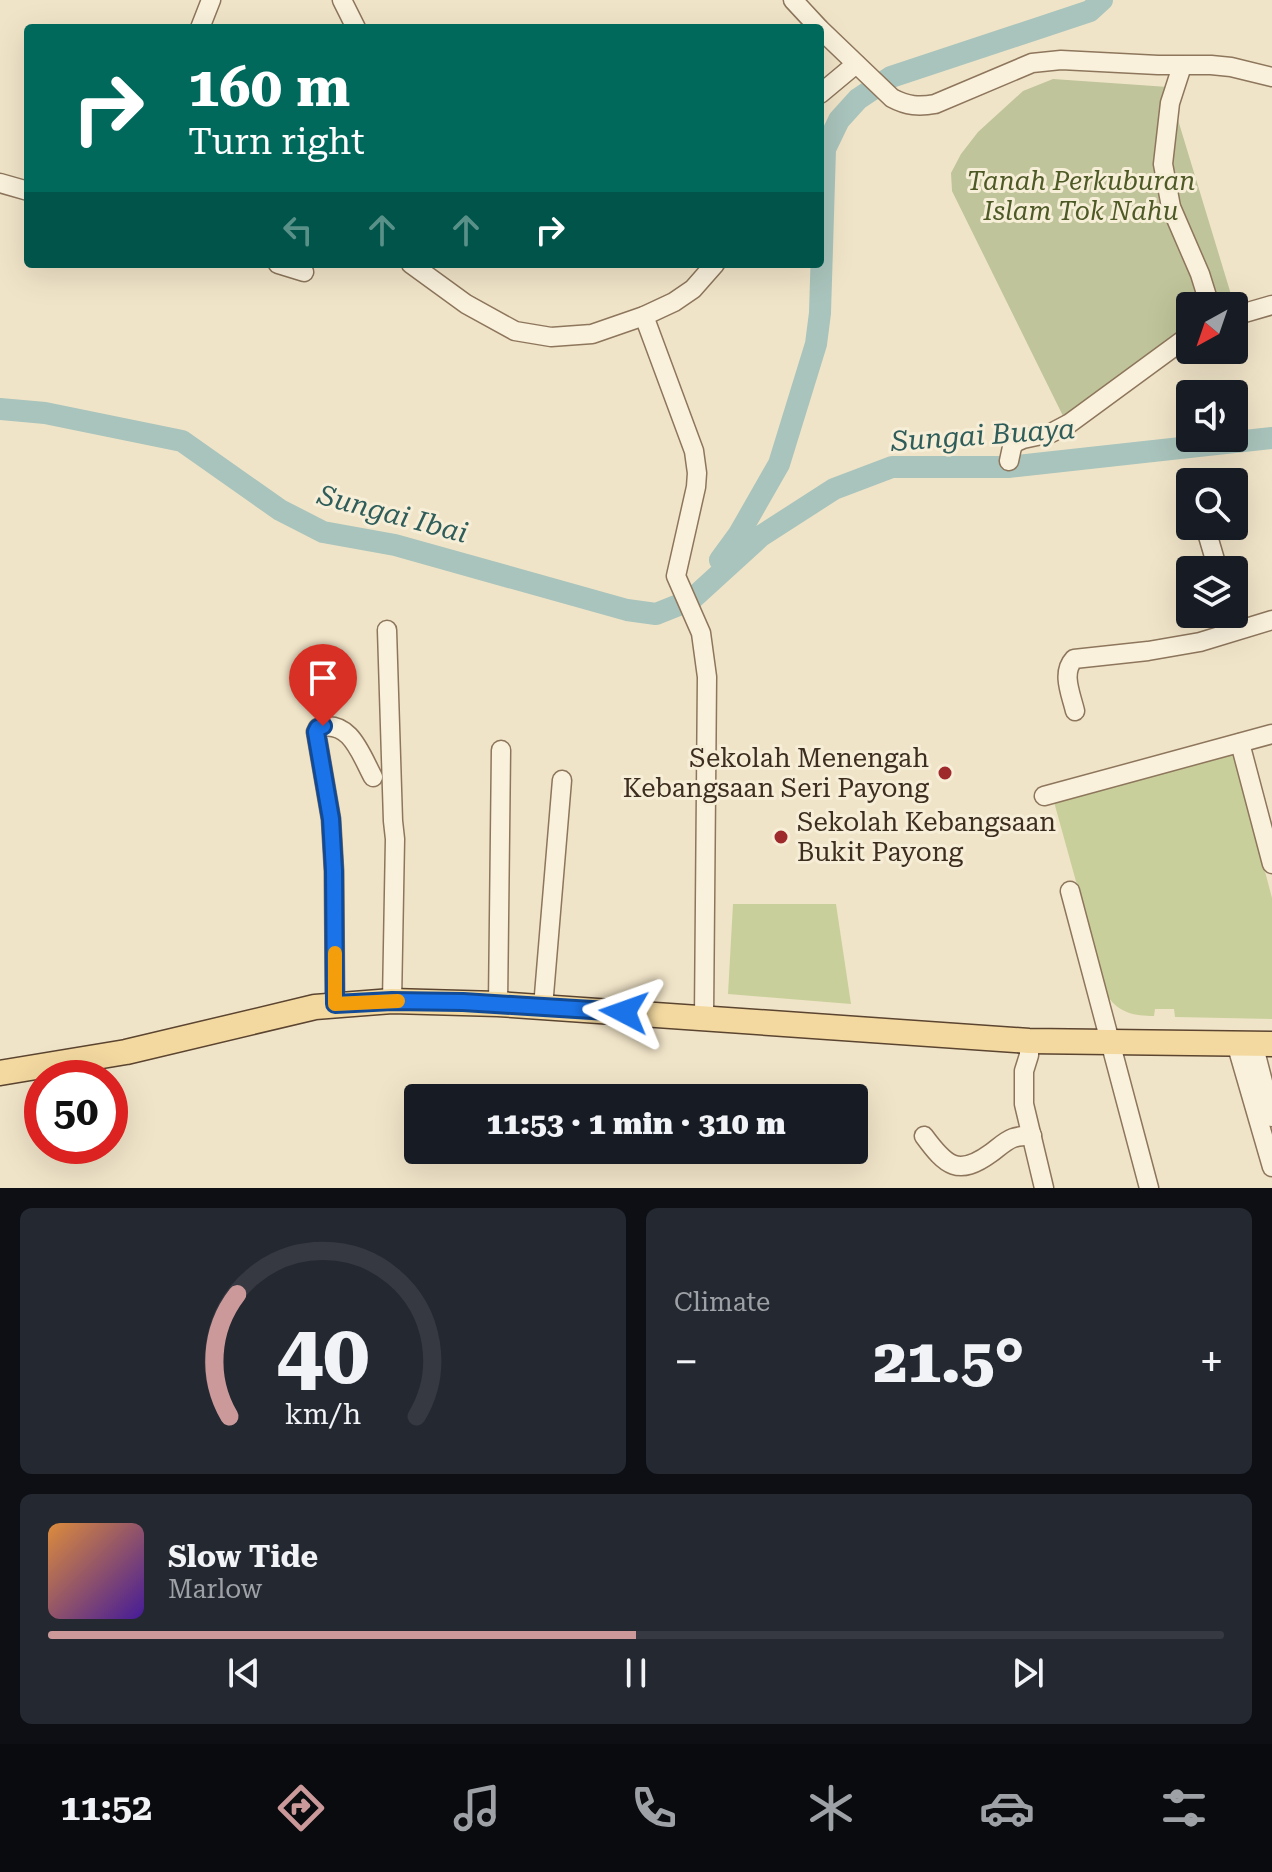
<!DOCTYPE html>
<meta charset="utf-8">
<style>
:root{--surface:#171b24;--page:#242831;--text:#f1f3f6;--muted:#9ea1a6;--line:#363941;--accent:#cc999b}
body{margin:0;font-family:"Roboto Serif",serif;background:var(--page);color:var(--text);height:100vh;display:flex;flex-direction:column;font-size:30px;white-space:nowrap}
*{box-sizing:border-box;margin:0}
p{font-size:26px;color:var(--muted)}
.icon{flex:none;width:44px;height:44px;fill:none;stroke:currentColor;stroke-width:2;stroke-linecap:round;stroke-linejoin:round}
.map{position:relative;height:1188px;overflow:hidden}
.sheet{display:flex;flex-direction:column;gap:20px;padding:20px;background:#0d0f14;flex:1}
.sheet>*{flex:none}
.hud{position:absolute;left:24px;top:24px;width:800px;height:244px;border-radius:8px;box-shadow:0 8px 32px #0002;background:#00695c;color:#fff;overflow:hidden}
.needle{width:52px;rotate:220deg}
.fabs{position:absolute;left:1176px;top:292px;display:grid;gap:16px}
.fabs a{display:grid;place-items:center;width:72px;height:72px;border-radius:8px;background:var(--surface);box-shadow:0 8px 32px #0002;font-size:40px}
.speed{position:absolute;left:24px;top:1060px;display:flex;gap:16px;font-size:40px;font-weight:700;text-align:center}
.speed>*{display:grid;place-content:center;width:104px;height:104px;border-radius:50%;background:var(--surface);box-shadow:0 8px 32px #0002;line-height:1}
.speed .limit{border:12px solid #d22;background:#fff;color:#111}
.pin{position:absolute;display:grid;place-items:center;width:68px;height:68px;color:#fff;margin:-82px -34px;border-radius:50% 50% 50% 0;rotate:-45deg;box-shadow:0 0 8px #0007}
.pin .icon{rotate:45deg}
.me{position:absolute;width:88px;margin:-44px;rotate:274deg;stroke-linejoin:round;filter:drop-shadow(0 0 6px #0008)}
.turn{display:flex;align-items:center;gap:28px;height:168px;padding:0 32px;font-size:36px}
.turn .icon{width:104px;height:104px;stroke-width:2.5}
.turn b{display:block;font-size:56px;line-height:68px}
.lanes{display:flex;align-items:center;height:76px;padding:0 32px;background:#0003;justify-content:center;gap:40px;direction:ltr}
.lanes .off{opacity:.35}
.big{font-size:60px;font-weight:800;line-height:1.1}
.sheet .widget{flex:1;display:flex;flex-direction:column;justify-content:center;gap:12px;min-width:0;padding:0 28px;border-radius:12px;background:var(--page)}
.sheet .dial{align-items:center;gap:0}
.dial svg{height:208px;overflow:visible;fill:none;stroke:var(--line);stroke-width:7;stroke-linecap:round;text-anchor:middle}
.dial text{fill:var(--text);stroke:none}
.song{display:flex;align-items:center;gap:24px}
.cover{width:96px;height:96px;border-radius:12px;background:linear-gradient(135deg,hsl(30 70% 55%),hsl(260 70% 35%))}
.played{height:8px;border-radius:4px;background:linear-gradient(90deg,var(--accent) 50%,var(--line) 50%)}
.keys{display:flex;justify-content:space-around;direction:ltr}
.heat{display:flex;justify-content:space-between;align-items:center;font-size:44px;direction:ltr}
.sheet .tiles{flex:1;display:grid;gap:20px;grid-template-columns:1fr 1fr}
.widget:last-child{grid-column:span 2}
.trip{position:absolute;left:404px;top:1084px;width:464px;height:80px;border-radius:8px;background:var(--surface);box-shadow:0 8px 32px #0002;font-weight:800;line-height:80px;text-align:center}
.tab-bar{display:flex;height:128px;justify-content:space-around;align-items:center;background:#090b0e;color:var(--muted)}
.tab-bar .icon{width:56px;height:56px}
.tab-bar .on{color:var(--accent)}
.tab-bar b{font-size:36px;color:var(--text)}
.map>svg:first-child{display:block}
.green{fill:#c9cf9b}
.cemetery{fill:#bfc49a}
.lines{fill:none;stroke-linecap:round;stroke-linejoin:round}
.river{stroke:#a9c4bc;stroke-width:22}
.minor-casing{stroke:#8d765c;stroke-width:21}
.major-casing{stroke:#5b4430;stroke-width:27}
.minor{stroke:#faf1dc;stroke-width:18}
.major{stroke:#f3d9a0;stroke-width:24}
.route-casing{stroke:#114b97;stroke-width:20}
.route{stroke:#1a73e8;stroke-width:14}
.slow{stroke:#f59e0b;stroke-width:14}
.poi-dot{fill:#9e2a2b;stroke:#f7eed8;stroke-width:3}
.labels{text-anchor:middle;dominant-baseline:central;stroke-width:6;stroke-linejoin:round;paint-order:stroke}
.park-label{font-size:26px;font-style:italic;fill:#4d5a26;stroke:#f7eed8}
.poi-label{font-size:26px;fill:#3d2e20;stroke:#f7eed8;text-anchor:end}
.water-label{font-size:28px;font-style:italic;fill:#2f5d5a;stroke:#f7eed8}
</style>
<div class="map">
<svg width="1272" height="1188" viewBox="0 0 1272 1188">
<rect width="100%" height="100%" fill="#f0e4c8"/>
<g class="green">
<path d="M 1234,753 L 1272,898 L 1272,1019 L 1175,1017 L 1174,1009 L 1155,1009 L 1154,1016 C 1134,1016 1120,1013 1108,997 L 1054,802 Z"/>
<polygon points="733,904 836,904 851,1004 728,994"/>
</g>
<polygon class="cemetery" points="1053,79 1168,87 1233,301 1225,306 1190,306 1190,330 1064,418 952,191 951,173 961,154 978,132 1023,91"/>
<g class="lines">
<g class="river">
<polyline points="0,409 45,413 182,441 280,510 323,532 395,545 627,610 656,614 691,600 761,536 834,489 892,467 1008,467 1272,438"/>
<polyline points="720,560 739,534 779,464 816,344 820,313 825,149 839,120 858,99 891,77 1090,11 1102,0"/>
</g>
<g class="minor-casing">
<g id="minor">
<polyline points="342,0 356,28"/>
<polyline points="793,0 819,28"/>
<polyline points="200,28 211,0"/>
<path d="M 820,29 L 892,98 C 907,106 919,107 935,104 L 1032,63 L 1061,60 L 1158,65 L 1211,65 L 1231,67 L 1272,77"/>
<polyline points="1182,66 1170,103 1163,164 1171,207 1200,274 1210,306"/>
<polyline points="820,94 856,64"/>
<polyline points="0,183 28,191"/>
<polyline points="278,264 304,272"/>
<polyline points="411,264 466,304 515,331 551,337 592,334 644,316 674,302 693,289 715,264"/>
<polyline points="644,316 694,451 697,473 696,487 676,576 701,633 707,677 704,1017"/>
<polyline points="1234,316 1272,305"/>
<polyline points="1009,461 1012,447 1016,442 1023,439 1051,433 1070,423 1190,335"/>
<polyline points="1205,526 1218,570"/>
<polyline points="387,630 393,821 395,839 392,1001"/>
<path d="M 1075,711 C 1071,694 1061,673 1074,659 L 1148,651 L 1200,642 L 1272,620"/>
<polyline points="1240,743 1272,864"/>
<polyline points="1044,796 1272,734"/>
<polyline points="1070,891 1149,1188"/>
<path d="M 335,1004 L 334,871 L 331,819 L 316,732 L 318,728 C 350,718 361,755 373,777"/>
<polyline points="498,1004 501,750"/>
<polyline points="543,1007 562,780"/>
<polyline points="1029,1041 1029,1055 1024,1071 1024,1104 1044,1188"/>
<polyline points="1236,1043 1272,1167"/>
<polyline points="1253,1043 1272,1117"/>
<path d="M 924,1136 C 946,1166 958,1177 991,1153 C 998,1148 1005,1141 1013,1138 C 1018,1136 1026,1136 1032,1135"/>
</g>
</g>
<g class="major-casing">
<polyline id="major" points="0,1073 126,1052 315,1007 392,1001 498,1004 1029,1041 1272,1044"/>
</g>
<use href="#minor" class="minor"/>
<use href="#major" class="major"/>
</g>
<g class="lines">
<g class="route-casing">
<polyline id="route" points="323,726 318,728 316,732 331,819 334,871 335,1004 392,1001 463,1002 624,1012"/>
</g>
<use href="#route" class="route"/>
<polyline class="slow" points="335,953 335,1004 398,1001"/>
</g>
<g class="poi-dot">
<circle cx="945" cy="773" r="8"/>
<circle cx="781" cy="837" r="8"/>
</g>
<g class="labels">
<g class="park-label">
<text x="1081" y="181">Tanah Perkuburan<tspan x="1081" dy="30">Islam Tok Nahu</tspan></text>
</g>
<g class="poi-label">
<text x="929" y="758">Sekolah Menengah<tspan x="929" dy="30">Kebangsaan Seri Payong</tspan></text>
<text x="797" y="822" text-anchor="start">Sekolah Kebangsaan<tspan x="797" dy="30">Bukit Payong</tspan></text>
</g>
<g class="water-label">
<text transform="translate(983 435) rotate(-4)">Sungai Buaya</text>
<text transform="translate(393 514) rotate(15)">Sungai Ibai</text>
</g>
</g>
</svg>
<div class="fabs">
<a><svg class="needle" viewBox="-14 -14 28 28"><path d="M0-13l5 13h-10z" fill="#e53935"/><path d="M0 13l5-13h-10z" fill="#9ea1a6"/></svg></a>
<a><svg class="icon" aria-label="sound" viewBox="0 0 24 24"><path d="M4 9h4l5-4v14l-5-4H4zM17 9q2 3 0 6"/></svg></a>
<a><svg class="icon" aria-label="search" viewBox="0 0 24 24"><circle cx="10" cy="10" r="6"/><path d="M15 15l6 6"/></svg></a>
<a><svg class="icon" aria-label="layers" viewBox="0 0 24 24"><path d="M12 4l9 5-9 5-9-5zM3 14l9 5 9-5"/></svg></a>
</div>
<div class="speed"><div class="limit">50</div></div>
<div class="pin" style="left:323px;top:726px;background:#d93025"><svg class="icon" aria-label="arrive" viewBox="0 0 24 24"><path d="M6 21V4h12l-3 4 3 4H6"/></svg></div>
<svg class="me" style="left:624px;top:1012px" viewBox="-20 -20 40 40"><path d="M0-17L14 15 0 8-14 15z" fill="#1a73e8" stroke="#fff" stroke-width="4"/></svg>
<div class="trip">11:53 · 1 min · 310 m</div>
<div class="hud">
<div class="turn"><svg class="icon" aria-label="right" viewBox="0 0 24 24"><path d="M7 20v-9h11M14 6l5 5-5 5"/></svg><div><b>160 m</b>Turn right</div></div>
<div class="lanes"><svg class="icon off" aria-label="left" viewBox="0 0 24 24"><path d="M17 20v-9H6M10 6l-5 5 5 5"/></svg><svg class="icon off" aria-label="ahead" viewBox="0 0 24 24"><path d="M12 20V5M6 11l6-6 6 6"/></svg><svg class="icon off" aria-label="ahead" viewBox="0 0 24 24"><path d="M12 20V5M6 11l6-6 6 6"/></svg><svg class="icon" aria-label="right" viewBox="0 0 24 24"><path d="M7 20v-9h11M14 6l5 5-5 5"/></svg></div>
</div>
</div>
<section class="sheet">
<div class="tiles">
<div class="widget dial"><svg viewBox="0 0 100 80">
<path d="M14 69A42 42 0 1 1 86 69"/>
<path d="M14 69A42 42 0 0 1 17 22" stroke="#cc999b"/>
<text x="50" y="56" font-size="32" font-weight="700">40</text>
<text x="50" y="72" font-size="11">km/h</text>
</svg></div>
<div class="widget"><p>Climate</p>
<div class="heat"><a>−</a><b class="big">21.5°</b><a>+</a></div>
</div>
<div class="widget">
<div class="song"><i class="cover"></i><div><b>Slow Tide</b><p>Marlow</p></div></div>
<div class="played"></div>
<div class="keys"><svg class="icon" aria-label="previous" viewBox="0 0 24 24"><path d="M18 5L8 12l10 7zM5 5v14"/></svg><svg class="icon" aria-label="pause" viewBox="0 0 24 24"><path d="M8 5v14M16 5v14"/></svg><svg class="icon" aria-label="next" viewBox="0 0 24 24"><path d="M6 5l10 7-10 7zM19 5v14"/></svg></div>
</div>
</div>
</section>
<nav class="tab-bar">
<b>11:52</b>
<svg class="icon on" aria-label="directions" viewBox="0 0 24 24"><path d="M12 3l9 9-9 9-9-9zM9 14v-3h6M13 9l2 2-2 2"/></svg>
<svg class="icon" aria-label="music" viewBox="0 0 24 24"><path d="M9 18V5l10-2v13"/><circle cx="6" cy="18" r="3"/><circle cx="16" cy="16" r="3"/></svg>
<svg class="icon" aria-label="phone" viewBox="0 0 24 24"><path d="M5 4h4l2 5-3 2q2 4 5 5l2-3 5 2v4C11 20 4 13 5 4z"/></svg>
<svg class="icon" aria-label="climate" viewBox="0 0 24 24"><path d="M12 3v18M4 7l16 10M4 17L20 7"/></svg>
<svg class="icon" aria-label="car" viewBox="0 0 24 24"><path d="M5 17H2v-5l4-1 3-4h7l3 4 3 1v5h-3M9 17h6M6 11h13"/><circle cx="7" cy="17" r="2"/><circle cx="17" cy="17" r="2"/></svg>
<svg class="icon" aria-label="filters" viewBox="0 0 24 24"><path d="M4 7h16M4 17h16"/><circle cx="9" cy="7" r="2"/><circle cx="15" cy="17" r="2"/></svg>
</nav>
